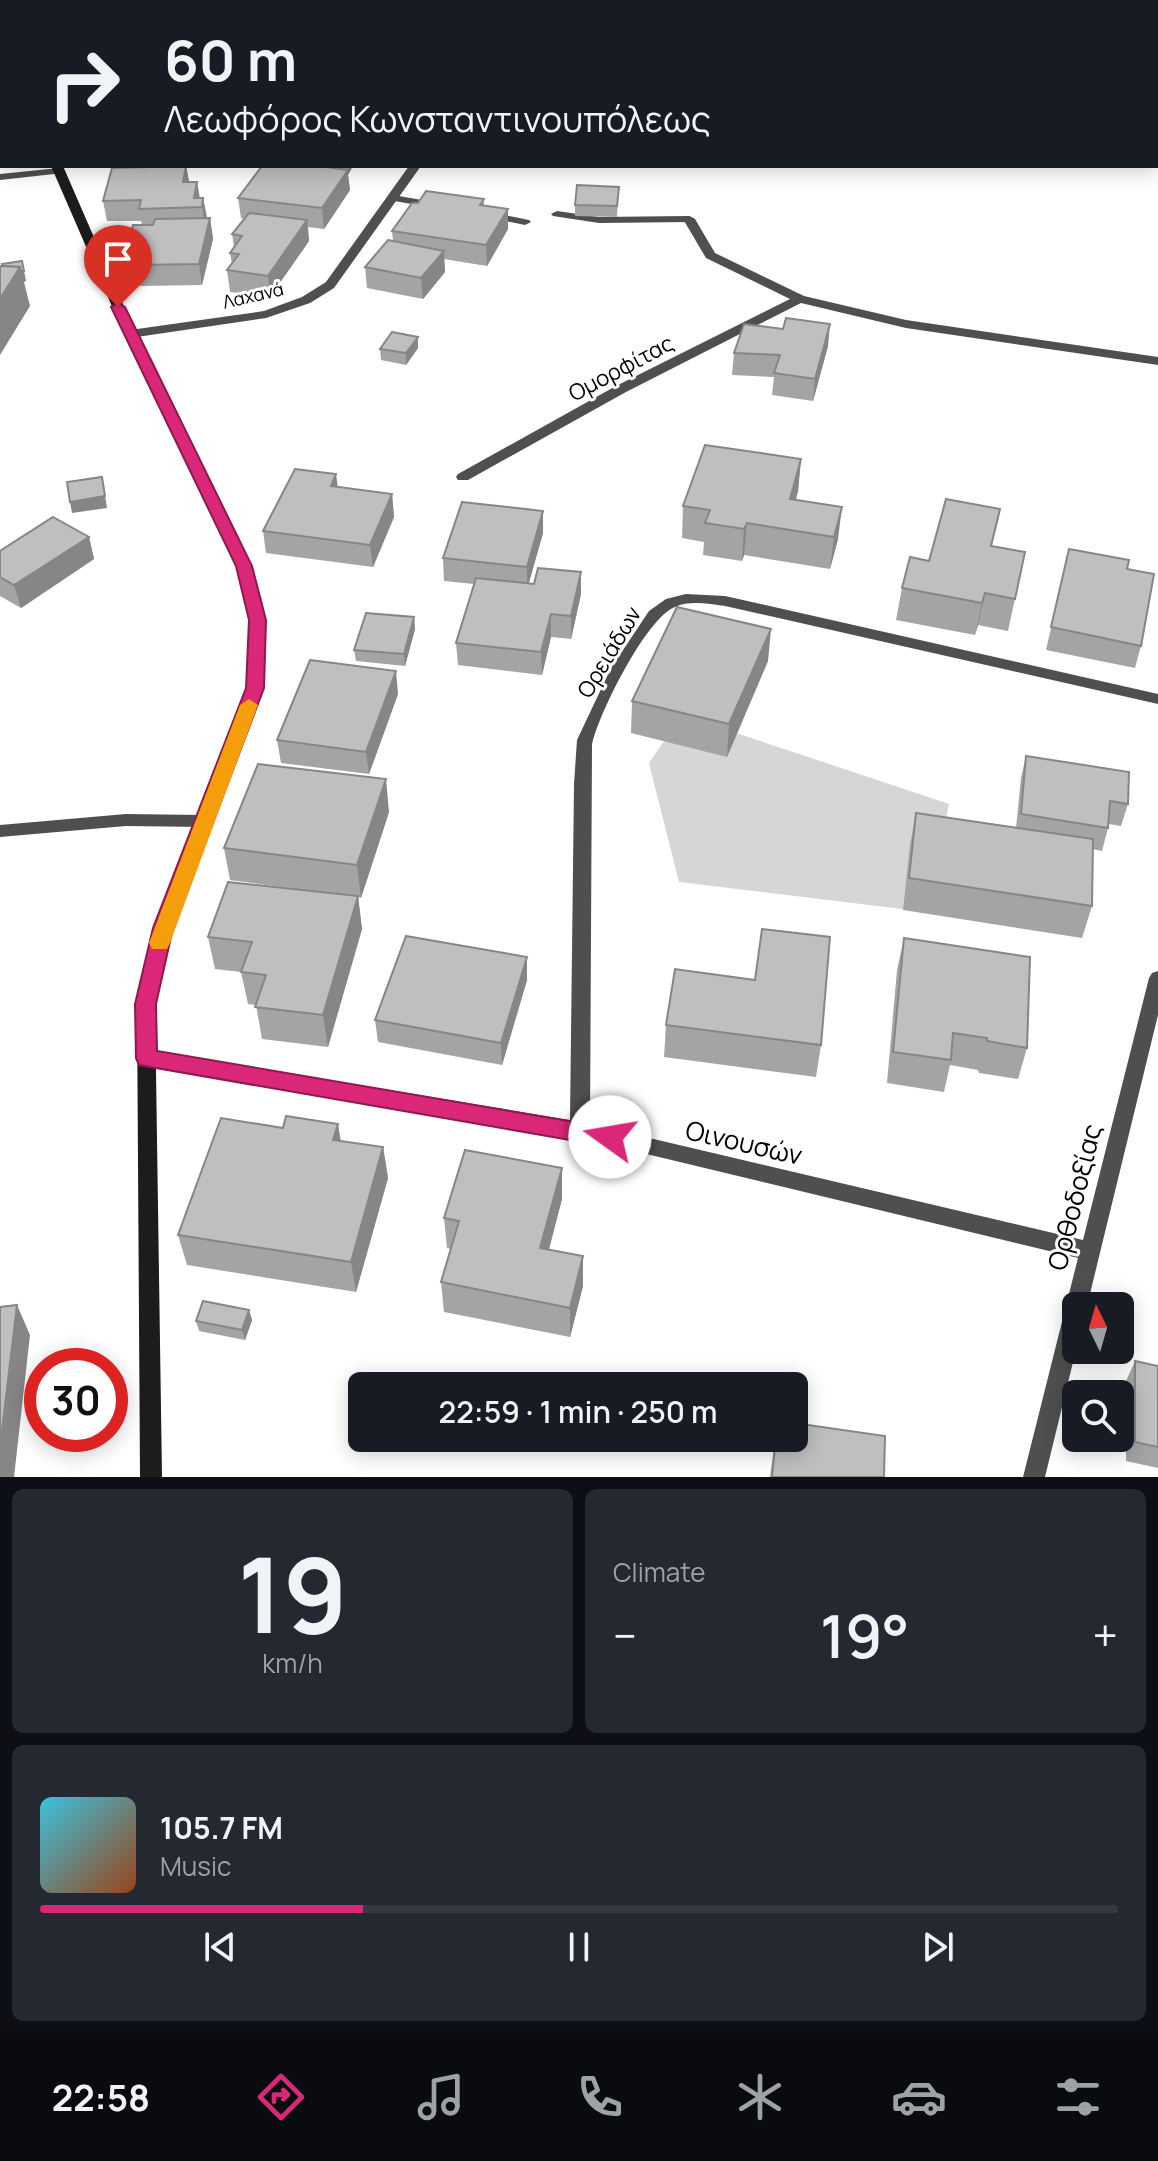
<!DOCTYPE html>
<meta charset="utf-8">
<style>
:root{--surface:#171b24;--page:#242831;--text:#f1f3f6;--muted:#9ea1a6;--line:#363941;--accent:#db2777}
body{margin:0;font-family:Manrope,sans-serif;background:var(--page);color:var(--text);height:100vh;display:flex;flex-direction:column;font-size:30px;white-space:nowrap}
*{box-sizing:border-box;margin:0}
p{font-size:26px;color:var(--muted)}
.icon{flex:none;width:44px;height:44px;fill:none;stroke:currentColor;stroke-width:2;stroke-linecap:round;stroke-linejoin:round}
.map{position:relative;height:1477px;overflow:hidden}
.panel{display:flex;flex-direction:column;gap:12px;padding:12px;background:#0d0f14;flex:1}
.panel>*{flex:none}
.hud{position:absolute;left:0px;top:0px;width:1158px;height:168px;box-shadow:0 4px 20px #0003;background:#171b24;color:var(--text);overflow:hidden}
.needle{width:52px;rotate:355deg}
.buttons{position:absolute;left:1062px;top:1292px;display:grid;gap:16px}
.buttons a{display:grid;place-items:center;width:72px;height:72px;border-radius:12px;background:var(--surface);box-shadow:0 4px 20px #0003;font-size:40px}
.speed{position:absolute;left:24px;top:1348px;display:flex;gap:16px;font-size:40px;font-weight:700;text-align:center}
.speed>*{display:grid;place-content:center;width:104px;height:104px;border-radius:50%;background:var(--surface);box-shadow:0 4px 20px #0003;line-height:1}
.speed .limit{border:12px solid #d22;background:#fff;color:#111}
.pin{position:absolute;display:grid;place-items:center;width:68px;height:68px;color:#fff;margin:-82px -34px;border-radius:50% 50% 50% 0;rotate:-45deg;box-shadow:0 0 8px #0007}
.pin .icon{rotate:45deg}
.me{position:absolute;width:88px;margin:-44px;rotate:283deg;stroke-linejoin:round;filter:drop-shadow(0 0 6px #0008)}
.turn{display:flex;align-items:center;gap:28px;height:168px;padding:0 32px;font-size:36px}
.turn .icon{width:104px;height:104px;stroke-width:2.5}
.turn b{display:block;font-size:56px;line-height:68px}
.big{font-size:60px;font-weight:600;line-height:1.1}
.panel .tile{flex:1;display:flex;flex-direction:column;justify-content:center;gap:12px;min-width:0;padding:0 28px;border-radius:12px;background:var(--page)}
.panel .dial{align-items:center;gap:0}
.dial b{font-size:104px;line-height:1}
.song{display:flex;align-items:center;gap:24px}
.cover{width:96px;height:96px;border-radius:12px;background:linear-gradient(135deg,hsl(190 70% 55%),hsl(20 70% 35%))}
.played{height:8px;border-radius:4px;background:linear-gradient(90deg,var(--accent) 30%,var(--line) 30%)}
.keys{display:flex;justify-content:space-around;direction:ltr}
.heat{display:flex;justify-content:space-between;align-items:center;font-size:44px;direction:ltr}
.panel .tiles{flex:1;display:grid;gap:12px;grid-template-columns:1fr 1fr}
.tile:last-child{grid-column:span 2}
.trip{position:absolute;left:348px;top:1372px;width:460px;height:80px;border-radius:12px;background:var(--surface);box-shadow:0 4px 20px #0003;font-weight:600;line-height:80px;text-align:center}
.menu{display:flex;height:128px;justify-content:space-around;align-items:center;background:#090b0e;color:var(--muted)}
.menu .icon{width:56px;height:56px}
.menu .selected{color:var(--accent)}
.menu b{font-size:36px;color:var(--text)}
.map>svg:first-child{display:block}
.green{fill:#d6d6d6}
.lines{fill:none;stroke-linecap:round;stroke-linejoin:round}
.primary-casing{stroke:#dbdbdb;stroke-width:3}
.lane{fill:#4f4f4f;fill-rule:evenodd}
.street{fill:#4f4f4f;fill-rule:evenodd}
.secondary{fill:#1c1c1c;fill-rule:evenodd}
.primary{fill:#000;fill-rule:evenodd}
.wall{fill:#a4a4a4}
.shaded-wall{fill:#868686}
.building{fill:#bfbfbf;stroke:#868686;stroke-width:2}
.route{fill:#db2777;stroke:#8e194d;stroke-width:2}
.slow{fill:#f59e0b}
.labels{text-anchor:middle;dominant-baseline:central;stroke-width:6;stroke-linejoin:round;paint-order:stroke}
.far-street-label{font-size:18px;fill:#000;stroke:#fff}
.street-label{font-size:22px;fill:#000;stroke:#fff}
.near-street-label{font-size:26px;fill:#000;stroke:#fff}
</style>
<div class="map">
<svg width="1158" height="1477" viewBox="0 0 1158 1477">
<rect width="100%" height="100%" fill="#fff"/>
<polygon class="green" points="682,715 949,804 927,912 679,882 649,763"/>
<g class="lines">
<g class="primary-casing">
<g id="primary">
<polygon points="44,0 65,0 43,2"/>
<polygon points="2,8 2,16 0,17 0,9"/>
</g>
</g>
<g class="lane">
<polygon points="393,195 439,203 445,206 439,209 389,200 389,196"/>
<polygon points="557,211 599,217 689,216 695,219 689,222 599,223 553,216 551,214"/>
<polygon points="489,212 529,220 531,222 525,225 485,217 485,213"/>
</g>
<g class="street">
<polygon points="409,166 421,166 334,288 310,303 266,318 130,338 124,334 130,330 264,311 302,297 326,282"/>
<polygon points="59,168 65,171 63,173 0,180 0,174"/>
<polygon points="689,216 695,219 715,253 804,296 906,320 1158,357 1158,365 906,328 801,303 626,392 468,480 458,480 456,477 458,474 616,386 790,299 706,258 683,219"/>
<path d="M 686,594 L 725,596 L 1158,694 L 1158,704 L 725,606 C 709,604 690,600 675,607 C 646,618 598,715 592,745 L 590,1124 L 1083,1240 L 1149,978 L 1152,973 L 1158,971 L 1158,1015 L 1087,1306 L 1076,1306 L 1076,1350 L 1045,1477 L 1023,1477 L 1078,1258 L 580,1138 L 147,1066 L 140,1064 L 138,1058 L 140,1052 L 147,1050 L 570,1120 L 574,784 L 577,740 L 611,668 L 649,611 L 666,599 Z"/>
<polygon points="126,814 204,815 210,817 212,821 210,825 204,827 126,826 0,837 0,825"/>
</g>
<polygon class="secondary" points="51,166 63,166 136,334 251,566 265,620 263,688 172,928 155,1004 162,1477 140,1477 137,1004 154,928 247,688 251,620 237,566 124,334"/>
<use href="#primary" class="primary"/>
</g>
<g class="wall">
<polygon points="186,166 189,182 197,182 200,198 203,198 207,218 210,218 213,239 202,285 140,286 137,266 131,266 127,245 142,225 141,221 107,221 103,201"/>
<polygon points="238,166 353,166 348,175 350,190 324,229 308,227 309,241 270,297 230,292 227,270 232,264 230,253 234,247 232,234 244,219 241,218 238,198 260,168"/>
<polygon points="619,187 617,217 575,216 575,205"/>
<polygon points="484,199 484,205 508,229 487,266 444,259 445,272 423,299 367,288 365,267 393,241 392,231 418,203"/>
<polygon points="828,346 813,401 772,395 774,377 732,375 734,353"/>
<polygon points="418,348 406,365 381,360 380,349"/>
<polygon points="801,459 798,491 796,500 838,539 830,569 744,555 742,561 703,555 704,542 682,538 683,506"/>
<polygon points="338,487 392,494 394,517 373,567 266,553 263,531"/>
<polygon points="543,511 543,533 529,583 534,584 581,572 581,594 571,639 551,637 542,675 458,665 456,643 474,584 444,581 443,558"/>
<polygon points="89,537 94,559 21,608 0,596 0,551"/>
<polygon points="992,546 1025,552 1008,631 978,625 975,635 896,620 902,588 929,561"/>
<polygon points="1069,549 1127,569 1141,646 1135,668 1046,650"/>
<polygon points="414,617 415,629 405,666 356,661 354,650"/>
<polygon points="768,661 727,757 631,733 632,701"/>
<polygon points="398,694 369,774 281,763 277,740"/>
<polygon points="1026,756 1128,804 1121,826 1109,824 1102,851 1092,849 1092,906 1082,938 903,910 910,845 916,813 1016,828 1021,778"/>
<polygon points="389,812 361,898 358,897 362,929 328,1047 262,1039 256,1005 248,1004 241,972 215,969 208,937 318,892 230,880 224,848"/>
<polygon points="904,938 1027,1048 1018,1079 979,1073 978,1070 950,1065 944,1092 887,1083 897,970"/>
<polygon points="527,957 527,980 502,1065 378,1042 375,1020"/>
<polygon points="755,980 821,1045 816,1077 664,1057 666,1025"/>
<polygon points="341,1141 383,1147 388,1178 356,1292 187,1265 178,1235"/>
<polygon points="562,1199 549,1250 583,1286 570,1337 444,1312 441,1282 451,1249 447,1248 444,1218"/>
<polygon points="249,1310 252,1320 245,1340 199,1331 196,1321"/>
<polygon points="1135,1361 1158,1366 1158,1468 1126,1461 1126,1381"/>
<polygon points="775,1438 794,1438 884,1477 770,1477"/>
</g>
<g class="shaded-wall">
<polygon points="186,166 190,186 183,182"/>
<polygon points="348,166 353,166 348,175 350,190 324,229 322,208 348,170"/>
<polygon points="197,182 200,203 194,198"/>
<polygon points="203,198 207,218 205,228 202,207"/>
<polygon points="508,209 508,229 487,266 486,245"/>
<polygon points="210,218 213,239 202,285 199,264"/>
<polygon points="307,220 309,241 270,297 268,276"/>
<polygon points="444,251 445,272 423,299 421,278"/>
<polygon points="22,261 26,281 24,282 30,306 0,355 0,299 20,267"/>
<polygon points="830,324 828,346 813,401 815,379"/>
<polygon points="418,337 418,348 406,365 406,353"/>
<polygon points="801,459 798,491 787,531 790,499"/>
<polygon points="336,474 339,496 331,486"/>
<polygon points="102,477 107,508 72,513 70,502"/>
<polygon points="392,494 394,517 373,567 370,545"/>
<polygon points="842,507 838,539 830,569 834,537"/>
<polygon points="543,511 543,533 527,589 527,567"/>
<polygon points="747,523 744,555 742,561 744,529"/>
<polygon points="89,537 94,559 21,608 14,585"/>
<polygon points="581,572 581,594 571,639 571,616"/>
<polygon points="985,593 978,625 975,635 982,603"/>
<polygon points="551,614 551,637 542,675 541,652"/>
<polygon points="414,617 415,629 405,666 404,654"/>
<polygon points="771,629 768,661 727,757 729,724"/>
<polygon points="396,671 398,694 369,774 366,752"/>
<polygon points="386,779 389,812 361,898 357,865"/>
<polygon points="358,896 362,929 328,1047 323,1015"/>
<polygon points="527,957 527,980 502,1065 501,1043"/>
<polygon points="338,1124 343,1155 333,1140"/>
<polygon points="383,1147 388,1178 356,1292 351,1262"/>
<polygon points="562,1168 562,1199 541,1278 540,1248"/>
<polygon points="583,1256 583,1286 570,1337 570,1308"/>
<polygon points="17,1305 30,1335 14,1477 0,1477 0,1447"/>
<polygon points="249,1310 252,1320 245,1340 242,1330"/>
</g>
<g class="building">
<polygon points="186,166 183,182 197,182 194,198 203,198 202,207 139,209 141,200 103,201 112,168"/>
<polygon points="262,166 319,166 348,170 322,208 238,198"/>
<polygon points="577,185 619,187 617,206 575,205"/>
<polygon points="426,191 484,199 480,205 508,209 486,245 392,231 412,203 418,203"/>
<polygon points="249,213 307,220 268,276 227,270 239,254 230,253 242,236 232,234"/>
<polygon points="210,218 199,264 136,265 142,245 127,245 133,225 153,225 155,219"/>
<polygon points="388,240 444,251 421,278 365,267"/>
<polygon points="22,261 24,271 21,271 20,267 3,266 2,264"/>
<polygon points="0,266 20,267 0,299"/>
<polygon points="786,318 830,324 815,379 774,373 780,355 734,353 744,324 783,329"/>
<polygon points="392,332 418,337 406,353 380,349"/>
<polygon points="705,445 801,459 790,499 842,507 834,537 747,523 744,529 705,523 710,510 683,506"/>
<polygon points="295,469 336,474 331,486 392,494 370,545 263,531"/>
<polygon points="102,477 105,496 70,502 67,482"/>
<polygon points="946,499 1000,509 991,546 1025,552 1015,599 985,593 982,603 902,588 910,557 929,561"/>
<polygon points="462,502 543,511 527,567 443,558"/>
<polygon points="53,517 89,537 14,585 0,577 0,551"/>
<polygon points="1069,549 1129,560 1127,569 1154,574 1141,646 1051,627"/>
<polygon points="538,568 581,572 571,616 551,614 541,652 456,643 476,578 534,584"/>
<polygon points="677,607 771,629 729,724 632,701"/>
<polygon points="366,613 414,617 404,654 354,650"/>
<polygon points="310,660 396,671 366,752 277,740"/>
<polygon points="1026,756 1129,772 1128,804 1110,801 1108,828 1021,814"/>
<polygon points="258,764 386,779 357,865 224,848"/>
<polygon points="916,813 1093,839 1092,906 909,878"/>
<polygon points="228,882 358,896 323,1015 255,1007 266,975 241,972 252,942 208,937"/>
<polygon points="762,929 830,937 821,1045 666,1025 675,969 755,980"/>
<polygon points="406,936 527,957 501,1043 375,1020"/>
<polygon points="904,938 1030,957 1027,1048 987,1041 987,1038 953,1033 951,1060 893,1052"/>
<polygon points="286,1116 338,1124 333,1140 383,1147 351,1262 178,1235 221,1118 283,1128"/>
<polygon points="465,1150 562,1168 540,1248 583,1256 570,1308 441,1282 459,1221 444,1218"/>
<polygon points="203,1301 249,1310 242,1330 196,1321"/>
<polygon points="17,1305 0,1447 0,1307"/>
<polygon points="1135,1361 1158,1366 1158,1447 1135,1442"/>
<polygon points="794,1423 885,1436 884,1477 772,1477 776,1438 794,1438"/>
</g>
<polygon class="route" points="118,303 125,307 252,566 266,620 264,688 173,928 156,1004 157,1051 610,1128 618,1131 621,1137 618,1144 610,1147 139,1065 136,1058 135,1004 153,928 246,688 249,620 236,566 111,307"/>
<polygon class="slow" points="249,699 258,705 170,943 167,949 152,949 149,943 240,705"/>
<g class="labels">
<g class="far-street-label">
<text transform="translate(253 295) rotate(-13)">Λαχανά</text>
</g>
<g class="street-label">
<text transform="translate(621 368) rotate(-28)">Ομορφίτας</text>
<text transform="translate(609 652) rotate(-59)">Ορειάδων</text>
</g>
<g class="near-street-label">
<text transform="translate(744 1142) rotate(13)">Οινουσών</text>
<text transform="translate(1074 1197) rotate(-76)">Ορθοδοξίας</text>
</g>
</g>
</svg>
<div class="buttons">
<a><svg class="needle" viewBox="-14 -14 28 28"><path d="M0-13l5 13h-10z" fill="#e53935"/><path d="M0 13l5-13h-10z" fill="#9ea1a6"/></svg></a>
<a><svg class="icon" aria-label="search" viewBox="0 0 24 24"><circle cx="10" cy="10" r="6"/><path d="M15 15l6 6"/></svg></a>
</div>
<div class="speed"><div class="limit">30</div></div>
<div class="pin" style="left:118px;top:307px;background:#d93025"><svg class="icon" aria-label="arrive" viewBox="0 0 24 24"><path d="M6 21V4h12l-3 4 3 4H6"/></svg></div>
<svg class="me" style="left:610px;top:1137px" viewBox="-20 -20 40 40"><circle r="19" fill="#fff"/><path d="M0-13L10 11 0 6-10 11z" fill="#db2777"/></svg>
<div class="trip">22:59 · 1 min · 250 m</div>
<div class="hud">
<div class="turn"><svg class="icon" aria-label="right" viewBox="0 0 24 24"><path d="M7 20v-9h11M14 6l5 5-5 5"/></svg><div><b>60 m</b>Λεωφόρος Κωνσταντινουπόλεως</div></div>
</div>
</div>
<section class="panel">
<div class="tiles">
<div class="tile dial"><b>19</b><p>km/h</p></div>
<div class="tile"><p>Climate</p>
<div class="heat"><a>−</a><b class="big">19°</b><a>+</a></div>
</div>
<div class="tile">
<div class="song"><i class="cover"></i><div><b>105.7 FM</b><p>Music</p></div></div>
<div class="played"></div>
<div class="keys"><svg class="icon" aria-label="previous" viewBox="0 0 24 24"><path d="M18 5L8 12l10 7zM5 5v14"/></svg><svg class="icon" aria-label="pause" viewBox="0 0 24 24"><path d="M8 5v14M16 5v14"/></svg><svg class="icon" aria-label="next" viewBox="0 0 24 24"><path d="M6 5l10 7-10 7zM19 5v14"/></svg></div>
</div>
</div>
</section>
<nav class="menu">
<b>22:58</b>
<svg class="icon selected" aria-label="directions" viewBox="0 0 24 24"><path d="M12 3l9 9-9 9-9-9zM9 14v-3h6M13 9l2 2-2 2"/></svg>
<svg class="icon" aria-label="music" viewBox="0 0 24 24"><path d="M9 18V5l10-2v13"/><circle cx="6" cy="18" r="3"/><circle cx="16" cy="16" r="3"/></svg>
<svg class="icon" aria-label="phone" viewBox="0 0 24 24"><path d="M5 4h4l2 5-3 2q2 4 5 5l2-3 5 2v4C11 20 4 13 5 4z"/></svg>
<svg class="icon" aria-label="climate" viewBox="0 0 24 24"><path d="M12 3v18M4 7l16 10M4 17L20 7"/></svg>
<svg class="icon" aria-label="car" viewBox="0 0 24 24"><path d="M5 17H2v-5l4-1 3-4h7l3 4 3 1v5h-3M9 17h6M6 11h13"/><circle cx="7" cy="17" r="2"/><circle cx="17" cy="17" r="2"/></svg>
<svg class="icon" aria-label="filters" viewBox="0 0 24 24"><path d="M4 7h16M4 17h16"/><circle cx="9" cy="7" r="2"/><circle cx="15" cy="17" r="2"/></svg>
</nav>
